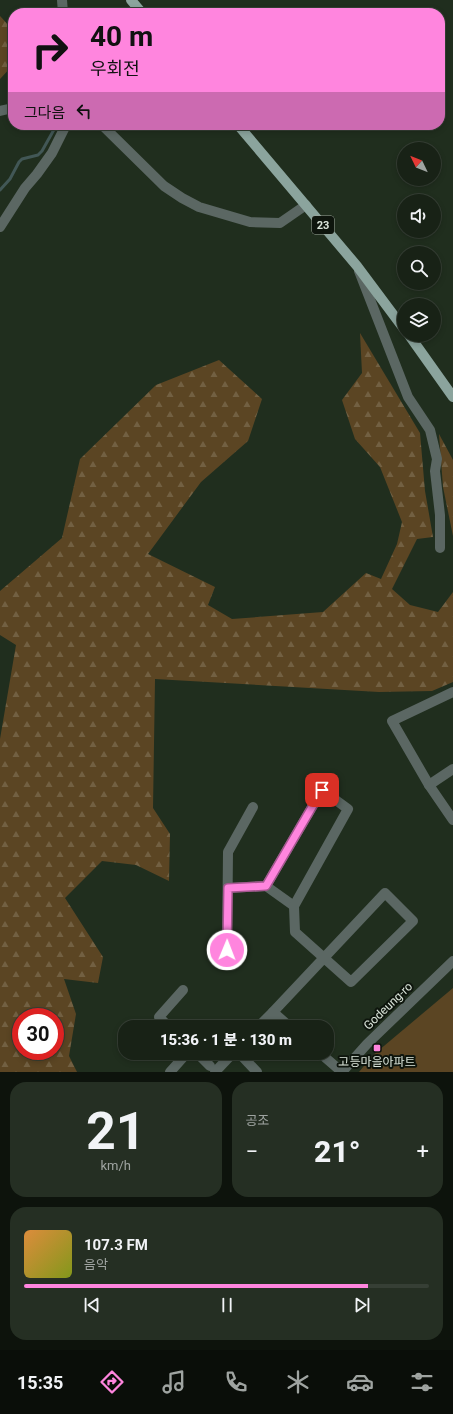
<!DOCTYPE html>
<html lang="ko">
<meta charset="utf-8">
<style>
:root{--surface:#182216;--page:#252f23;--text:#f1f3f6;--muted:#9fa4a1;--line:#363f35;--accent:#ff85de}
body{margin:0;font-family:Roboto,"Noto Sans KR",sans-serif;background:var(--page);color:var(--text);height:100vh;display:flex;flex-direction:column;font-size:15px;white-space:nowrap}
*{box-sizing:border-box;margin:0}
p{font-size:13px;color:var(--muted)}
.icon{flex:none;width:22px;height:22px;fill:none;stroke:currentColor;stroke-width:2;stroke-linecap:round;stroke-linejoin:round}
.map{position:relative;height:1072px;overflow:hidden}
.drawer{display:flex;flex-direction:column;gap:10px;padding:10px;background:#0d130c;flex:1}
.drawer>*{flex:none}
.hud{position:absolute;left:8px;top:8px;width:437px;height:122px;border-radius:16px;box-shadow:0 2px 6px #0003,0 0 0 1px var(--line);background:#ff85de;color:#111;overflow:hidden}
.needle{width:26px;rotate:313deg}
.tools{position:absolute;left:397px;top:142px;display:grid;gap:8px}
.tools a{display:grid;place-items:center;width:44px;height:44px;border-radius:50%;background:var(--surface);box-shadow:0 2px 6px #0003,0 0 0 1px var(--line);font-size:20px}
.speed{position:absolute;left:12px;top:1008px;display:flex;gap:8px;font-size:20px;font-weight:700;text-align:center}
.speed>*{display:grid;place-content:center;width:52px;height:52px;border-radius:50%;background:var(--surface);box-shadow:0 2px 6px #0003,0 0 0 1px var(--line);line-height:1}
.speed .limit{border:6px solid #d22;background:#fff;color:#111}
.pin{position:absolute;display:grid;place-items:center;width:34px;height:34px;color:#fff;margin:-17px;border-radius:8px;box-shadow:0 2px 6px #0006}
.me{position:absolute;width:44px;margin:-22px;rotate:1deg;stroke-linejoin:round;filter:drop-shadow(0 0 3px #0008)}
.turn{display:flex;align-items:center;gap:14px;height:84px;padding:0 16px;font-size:18px}
.turn .icon{width:52px;height:52px;stroke-width:2.5}
.turn b{display:block;font-size:28px;line-height:34px}
.then{display:flex;align-items:center;height:38px;padding:0 16px;background:#0003;gap:8px;font-size:15px}
.big{font-size:30px;font-weight:800;line-height:1.1}
.drawer .tile{flex:1;display:flex;flex-direction:column;justify-content:center;gap:6px;min-width:0;padding:0 14px;border-radius:16px;background:var(--page)}
.drawer .dial{align-items:center;gap:0}
.dial b{font-size:52px;line-height:1}
.song{display:flex;align-items:center;gap:12px}
.cover{width:48px;height:48px;border-radius:6px;background:linear-gradient(135deg,hsl(30 70% 55%),hsl(70 70% 35%))}
.played{height:4px;border-radius:2px;background:linear-gradient(90deg,var(--accent) 85%,var(--line) 85%)}
.keys{display:flex;justify-content:space-around;direction:ltr}
.heat{display:flex;justify-content:space-between;align-items:center;font-size:22px;direction:ltr}
.drawer .tiles{flex:1;display:grid;gap:10px;grid-template-columns:1fr 1fr}
.tile:last-child{grid-column:span 2}
.trip{position:absolute;left:118px;top:1020px;width:216px;height:40px;border-radius:16px;background:var(--surface);box-shadow:0 2px 6px #0003,0 0 0 1px var(--line);font-weight:800;line-height:40px;text-align:center}
.tabs{display:flex;height:64px;justify-content:space-around;align-items:center;background:#0a0e09;color:var(--muted)}
.tabs .icon{width:28px;height:28px}
.tabs .current{color:var(--accent)}
.tabs b{font-size:18px;color:var(--text)}
.map>svg:first-child{display:block}
.forest{fill:url(#forest-firs);fill-rule:evenodd}
.park{fill:#5b4523}
.lines{fill:none;stroke-linecap:round;stroke-linejoin:round}
.stream{stroke:#425756;stroke-width:3}
.minor{stroke:#5b6763;stroke-width:10}
.tertiary{stroke:#5b6763;stroke-width:10}
.primary{stroke:#8ba49d;stroke-width:10}
.route-casing{stroke:#a65690;stroke-width:10}
.route{stroke:#ff85de;stroke-width:7}
.poi-dot{fill:#ff85de;stroke:#0e150d;stroke-width:1.5}
.labels{text-anchor:middle;dominant-baseline:central;stroke-width:4;stroke-linejoin:round;paint-order:stroke}
.shield{fill:#0e150d;stroke:#9ea79c;stroke-width:1}
.shield-label{font-size:11px;font-weight:bold;fill:#dbe5da}
.street-label{font-size:12px;fill:#dbe5da;stroke:#0e150d}
.poi-label{font-size:12px;fill:#dbe5da;stroke:#0e150d}
</style>
<div class="map">
<svg width="453" height="1072" viewBox="0 0 453 1072">
<defs>
<pattern id="forest-firs" width="22" height="20" patternUnits="userSpaceOnUse"><rect width="22" height="20" fill="#5b4523"/><path d="M5 1l3.5 6h-7zM16 11l3.5 6h-7z" fill="#726042"/></pattern>
</defs>
<rect width="100%" height="100%" fill="#202e1e"/>
<g class="forest">
<polygon points="0,16 13,30 13,65 0,79"/>
<path d="M 360,333 L 420,433 L 425,491 L 433,537 L 417,539 L 392,589 L 410,605 L 438,612 L 453,592 L 453,682 L 432,691 L 379,692 L 155,679 L 153,808 L 170,834 L 169,881 L 136,865 L 102,861 L 65,898 L 103,957 L 98,983 L 64,979 L 76,1014 L 69,1056 L 77,1072 L 0,1072 L 0,739 L 16,645 L 0,635 L 0,591 L 62,538 L 80,459 L 156,385 L 219,360 L 262,399 L 248,441 L 201,482 L 148,554 L 215,587 L 208,605 L 232,619 L 323,612 L 366,573 L 381,579 L 397,544 L 402,522 L 380,467 L 355,439 L 342,400 L 362,373 ZM 21,1017 L 55,1017 L 55,1051 L 21,1051 Z"/>
<polygon points="439,434 453,460 453,536 443,487"/>
</g>
<polygon class="park" points="453,988 453,1072 359,1072 372,1056"/>
<g class="lines">
<polyline class="stream" points="0,190 10,179 19,162 22,159 38,155 42,151 56,126"/>
<g class="minor">
<polyline points="62,0 63,13"/>
<polyline points="0,111 13,108"/>
<polyline points="102,125 164,186 182,198 199,207 250,222 280,223 306,205"/>
<polyline points="0,227 25,188 37,174 52,153 66,125"/>
<polyline points="359,271 408,397 430,430 437,459 435,471 440,515 440,548"/>
<polyline points="453,692 392,721 429,785 453,820"/>
<polyline points="429,785 453,769"/>
<polyline points="266,886 294,906"/>
<polyline points="228,888 266,886 322,790 348,809 294,906 295,932 351,982 413,921 385,893 273,1012"/>
<polyline points="227,950 228,852 253,807"/>
<polyline points="169,1027 159,1017 183,990"/>
<polyline points="258,1027 273,1012 290,1027"/>
<polyline points="197,1053 210,1066"/>
<polyline points="239,1053 257,1072"/>
<polyline points="320,1053 342,1072"/>
<polyline points="170,1072 187,1053"/>
<polyline points="215,1072 233,1053"/>
</g>
<polyline class="tertiary" points="342,1072 367,1044 453,961"/>
<g class="primary">
<polyline points="131,0 142,13"/>
<polyline points="238,125 357,266 404,329"/>
<polyline points="409,335 453,397"/>
</g>
</g>
<g class="lines">
<g class="route-casing">
<polyline id="route" points="227,950 228,888 266,886 322,790"/>
</g>
<use href="#route" class="route"/>
</g>
<rect class="poi-dot" x="373" y="1044" width="8" height="8" rx="2"/>
<g class="labels">
<rect class="shield" x="312" y="216" width="22" height="18" rx="3"/>
<g class="shield-label">
<text x="323" y="225">23</text>
</g>
<g class="street-label">
<text transform="translate(388 1006) rotate(-44)">Godeung-ro</text>
</g>
<g class="poi-label">
<text x="377" y="1062">고등마을아파트</text>
</g>
</g>
</svg>
<div class="tools">
<a><svg class="needle" viewBox="-14 -14 28 28"><path d="M0-13l5 13h-10z" fill="#e53935"/><path d="M0 13l5-13h-10z" fill="#9fa4a1"/></svg></a>
<a><svg class="icon" aria-label="sound" viewBox="0 0 24 24"><path d="M4 9h4l5-4v14l-5-4H4zM17 9q2 3 0 6"/></svg></a>
<a><svg class="icon" aria-label="search" viewBox="0 0 24 24"><circle cx="10" cy="10" r="6"/><path d="M15 15l6 6"/></svg></a>
<a><svg class="icon" aria-label="layers" viewBox="0 0 24 24"><path d="M12 4l9 5-9 5-9-5zM3 14l9 5 9-5"/></svg></a>
</div>
<div class="speed"><div class="limit">30</div></div>
<div class="pin" style="left:322px;top:790px;background:#d93025"><svg class="icon" aria-label="arrive" viewBox="0 0 24 24"><path d="M6 21V4h12l-3 4 3 4H6"/></svg></div>
<svg class="me" style="left:227px;top:950px" viewBox="-20 -20 40 40"><circle r="17" fill="#ff85de" stroke="#fff" stroke-width="3"/><path d="M0-11L8 9 0 5-8 9z" fill="#fff"/></svg>
<div class="trip">15:36 · 1 분 · 130 m</div>
<div class="hud">
<div class="turn"><svg class="icon" aria-label="right" viewBox="0 0 24 24"><path d="M7 20v-9h11M14 6l5 5-5 5"/></svg><div><b>40 m</b>우회전</div></div>
<div class="then">그다음<svg class="icon" aria-label="left" viewBox="0 0 24 24"><path d="M17 20v-9H6M10 6l-5 5 5 5"/></svg></div>
</div>
</div>
<section class="drawer">
<div class="tiles">
<div class="tile dial"><b>21</b><p>km/h</p></div>
<div class="tile"><p>공조</p>
<div class="heat"><a>−</a><b class="big">21°</b><a>+</a></div>
</div>
<div class="tile">
<div class="song"><i class="cover"></i><div><b>107.3 FM</b><p>음악</p></div></div>
<div class="played"></div>
<div class="keys"><svg class="icon" aria-label="previous" viewBox="0 0 24 24"><path d="M18 5L8 12l10 7zM5 5v14"/></svg><svg class="icon" aria-label="pause" viewBox="0 0 24 24"><path d="M8 5v14M16 5v14"/></svg><svg class="icon" aria-label="next" viewBox="0 0 24 24"><path d="M6 5l10 7-10 7zM19 5v14"/></svg></div>
</div>
</div>
</section>
<nav class="tabs">
<b>15:35</b>
<svg class="icon current" aria-label="directions" viewBox="0 0 24 24"><path d="M12 3l9 9-9 9-9-9zM9 14v-3h6M13 9l2 2-2 2"/></svg>
<svg class="icon" aria-label="music" viewBox="0 0 24 24"><path d="M9 18V5l10-2v13"/><circle cx="6" cy="18" r="3"/><circle cx="16" cy="16" r="3"/></svg>
<svg class="icon" aria-label="phone" viewBox="0 0 24 24"><path d="M5 4h4l2 5-3 2q2 4 5 5l2-3 5 2v4C11 20 4 13 5 4z"/></svg>
<svg class="icon" aria-label="climate" viewBox="0 0 24 24"><path d="M12 3v18M4 7l16 10M4 17L20 7"/></svg>
<svg class="icon" aria-label="car" viewBox="0 0 24 24"><path d="M5 17H2v-5l4-1 3-4h7l3 4 3 1v5h-3M9 17h6M6 11h13"/><circle cx="7" cy="17" r="2"/><circle cx="17" cy="17" r="2"/></svg>
<svg class="icon" aria-label="filters" viewBox="0 0 24 24"><path d="M4 7h16M4 17h16"/><circle cx="9" cy="7" r="2"/><circle cx="15" cy="17" r="2"/></svg>
</nav>
